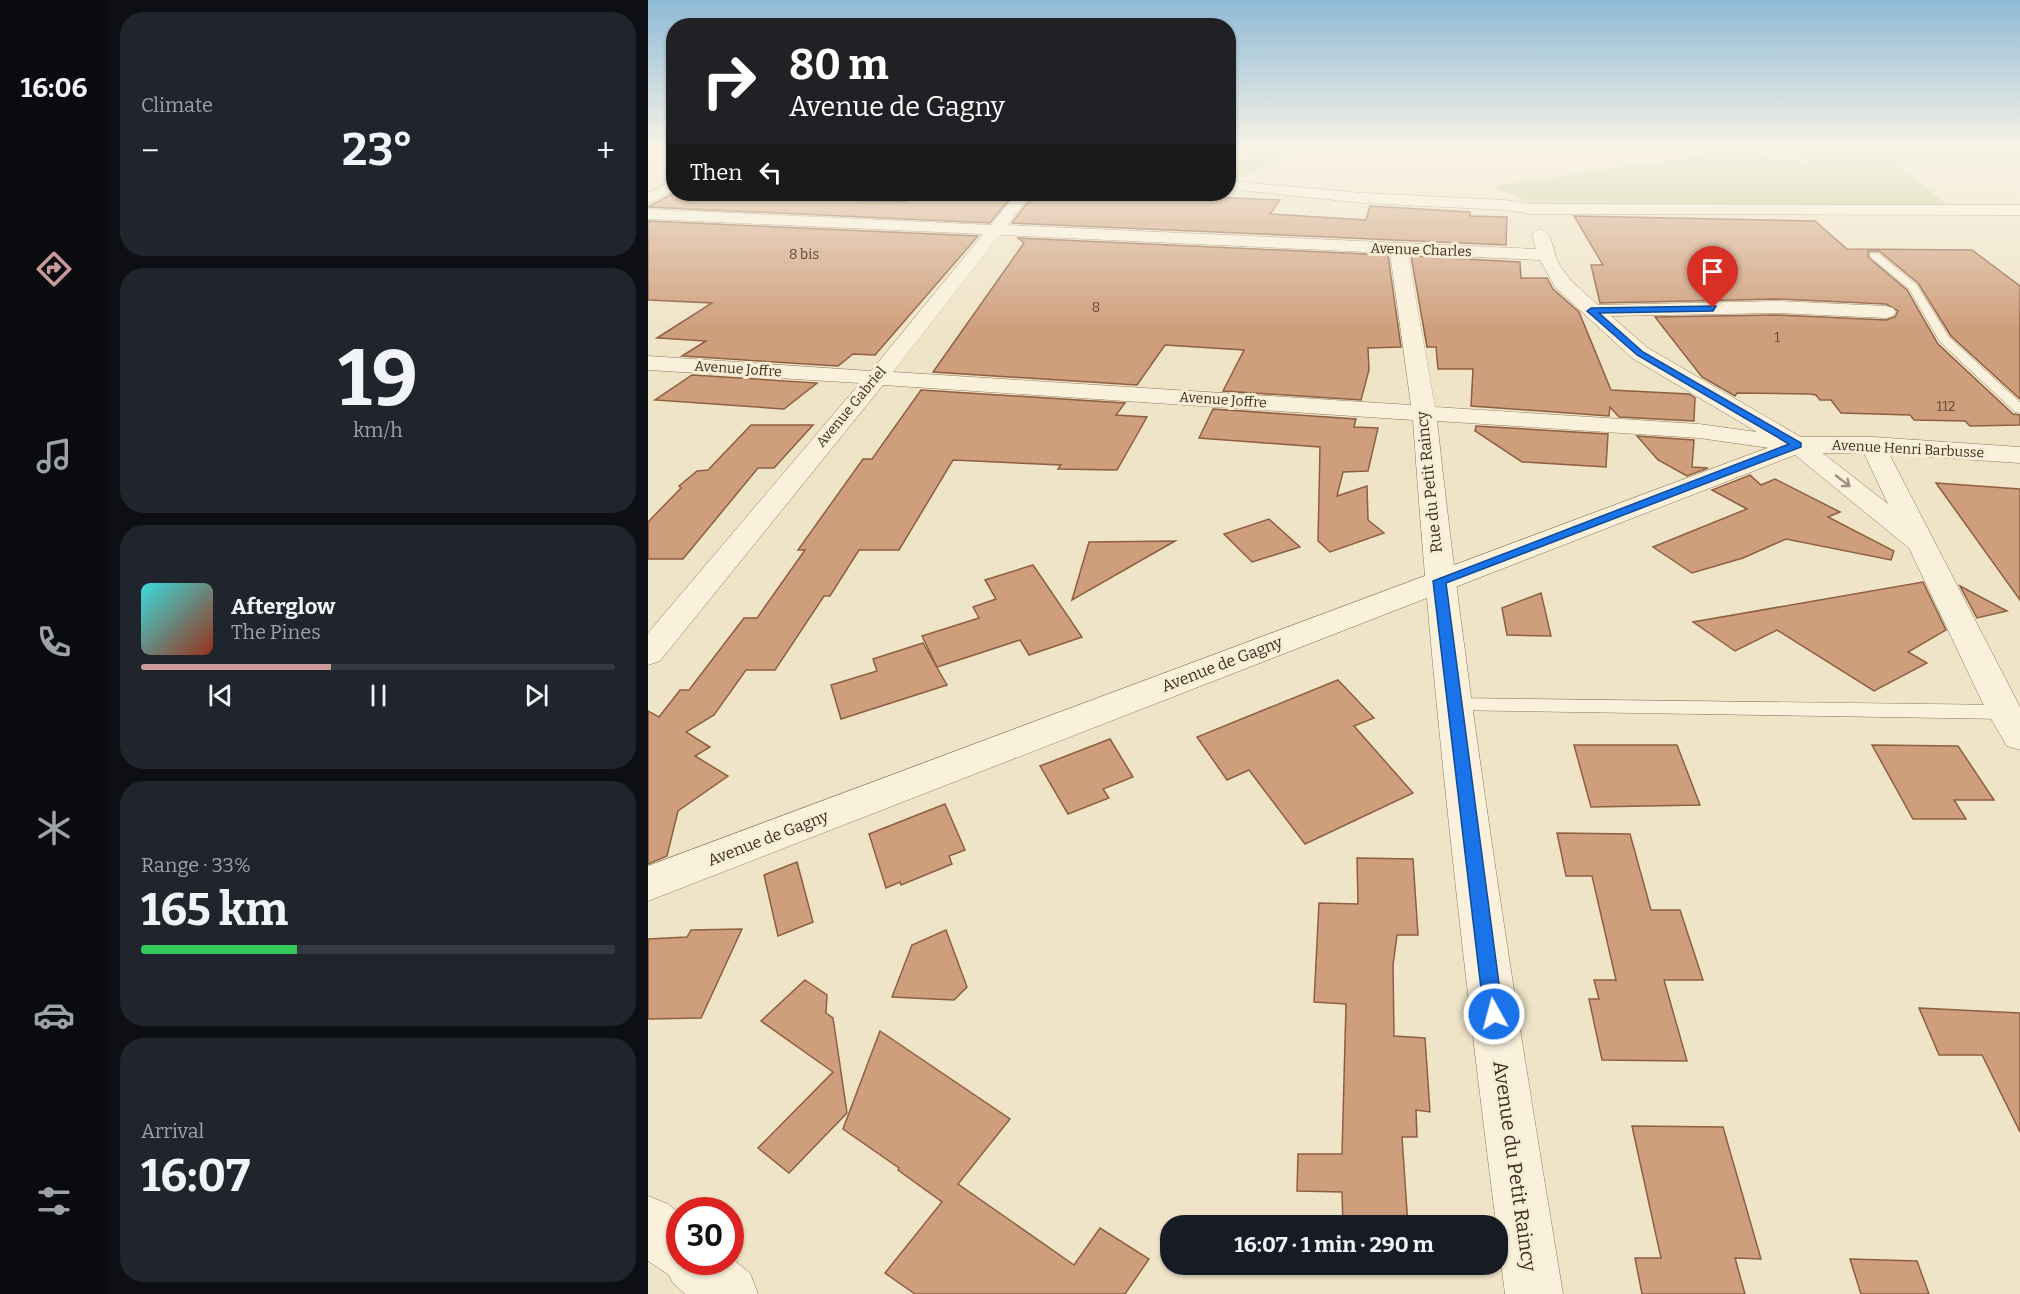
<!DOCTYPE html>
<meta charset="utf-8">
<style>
:root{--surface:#171b24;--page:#20242c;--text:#f1f3f6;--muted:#9ea1a6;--line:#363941;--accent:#cc999b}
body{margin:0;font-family:Bitter,serif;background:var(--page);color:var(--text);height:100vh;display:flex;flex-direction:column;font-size:22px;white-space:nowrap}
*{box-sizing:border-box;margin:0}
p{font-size:20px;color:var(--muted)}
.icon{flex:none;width:33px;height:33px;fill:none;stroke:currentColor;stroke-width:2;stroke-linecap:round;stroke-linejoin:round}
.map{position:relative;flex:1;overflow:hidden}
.drawer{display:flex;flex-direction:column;gap:12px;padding:12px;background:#0d0f14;width:540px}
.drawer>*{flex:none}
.banner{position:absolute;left:18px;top:18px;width:570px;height:183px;border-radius:24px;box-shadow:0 2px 4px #0004;background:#202124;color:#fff;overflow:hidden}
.speed{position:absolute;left:18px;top:1197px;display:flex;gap:12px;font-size:30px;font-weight:700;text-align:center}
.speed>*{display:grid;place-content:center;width:78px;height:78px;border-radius:50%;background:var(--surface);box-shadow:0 2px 4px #0004;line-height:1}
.speed .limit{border:9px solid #d22;background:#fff;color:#111}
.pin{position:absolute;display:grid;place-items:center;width:51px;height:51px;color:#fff;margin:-62px -26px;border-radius:50% 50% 50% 0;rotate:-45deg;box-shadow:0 0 6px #0007}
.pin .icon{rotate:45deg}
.me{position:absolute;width:66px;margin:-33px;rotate:353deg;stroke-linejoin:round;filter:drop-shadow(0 0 4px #0008)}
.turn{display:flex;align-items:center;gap:21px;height:126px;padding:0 24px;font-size:27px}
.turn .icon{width:78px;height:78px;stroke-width:2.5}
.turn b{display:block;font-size:42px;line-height:51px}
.then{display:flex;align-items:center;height:57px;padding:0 24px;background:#0003;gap:12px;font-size:22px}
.big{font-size:45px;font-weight:700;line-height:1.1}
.drawer .widget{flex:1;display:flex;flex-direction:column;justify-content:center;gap:9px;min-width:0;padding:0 21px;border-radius:24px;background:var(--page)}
.drawer .dial{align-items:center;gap:0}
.dial b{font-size:78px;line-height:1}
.song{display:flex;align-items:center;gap:18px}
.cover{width:72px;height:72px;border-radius:9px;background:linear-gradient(135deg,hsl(180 70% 55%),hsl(10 70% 35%))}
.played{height:6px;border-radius:3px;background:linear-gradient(90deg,var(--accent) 40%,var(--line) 40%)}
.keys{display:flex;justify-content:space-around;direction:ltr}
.heat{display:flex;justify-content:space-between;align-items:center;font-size:33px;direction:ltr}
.charge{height:9px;border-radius:4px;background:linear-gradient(90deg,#34c759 33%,var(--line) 0)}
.trip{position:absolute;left:512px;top:1215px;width:348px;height:60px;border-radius:24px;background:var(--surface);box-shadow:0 2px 4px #0004;font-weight:700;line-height:60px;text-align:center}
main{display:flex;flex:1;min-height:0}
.tabs{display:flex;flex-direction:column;width:108px;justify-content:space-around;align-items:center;background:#090b0e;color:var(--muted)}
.tabs .icon{width:42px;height:42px}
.tabs .on{color:var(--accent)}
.tabs b{font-size:27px;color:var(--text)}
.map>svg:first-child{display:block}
.green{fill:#c9cf9b}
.building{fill:#cf9f7d;stroke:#8d5f41;stroke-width:1.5}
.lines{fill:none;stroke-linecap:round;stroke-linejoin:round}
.service-casing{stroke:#8d765c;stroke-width:1}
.minor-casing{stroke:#8d765c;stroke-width:1}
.tertiary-casing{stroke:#8d765c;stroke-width:1}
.service{fill:#faf1dc;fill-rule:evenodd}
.minor{fill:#faf1dc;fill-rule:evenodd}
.tertiary{fill:#faf1dc;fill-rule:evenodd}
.oneway{stroke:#9c907e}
.route{fill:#1a73e8;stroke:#114b97;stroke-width:1.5}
.labels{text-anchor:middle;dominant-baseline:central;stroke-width:6;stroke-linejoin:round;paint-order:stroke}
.far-street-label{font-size:14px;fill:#3d2e20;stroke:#f7eed8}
.number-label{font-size:14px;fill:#624a37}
.street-label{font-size:16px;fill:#3d2e20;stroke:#f7eed8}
.near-street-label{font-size:20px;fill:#3d2e20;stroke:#f7eed8}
</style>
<main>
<nav class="tabs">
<b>16:06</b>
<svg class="icon on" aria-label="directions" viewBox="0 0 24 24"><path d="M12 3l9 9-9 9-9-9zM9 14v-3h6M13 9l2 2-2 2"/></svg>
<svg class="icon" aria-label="music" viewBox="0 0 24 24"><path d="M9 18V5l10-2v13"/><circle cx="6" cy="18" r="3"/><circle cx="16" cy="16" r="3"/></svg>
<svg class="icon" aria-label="phone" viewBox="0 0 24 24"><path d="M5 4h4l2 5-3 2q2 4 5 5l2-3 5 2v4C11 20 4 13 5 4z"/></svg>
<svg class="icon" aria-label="climate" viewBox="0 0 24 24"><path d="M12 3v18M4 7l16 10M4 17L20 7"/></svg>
<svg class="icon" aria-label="car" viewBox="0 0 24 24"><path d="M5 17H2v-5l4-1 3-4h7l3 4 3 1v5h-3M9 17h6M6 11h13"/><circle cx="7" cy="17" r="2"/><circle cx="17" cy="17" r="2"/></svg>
<svg class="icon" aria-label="filters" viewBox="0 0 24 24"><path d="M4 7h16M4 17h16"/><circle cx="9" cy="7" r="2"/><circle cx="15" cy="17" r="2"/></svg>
</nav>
<section class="drawer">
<div class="widget"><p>Climate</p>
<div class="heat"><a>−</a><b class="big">23°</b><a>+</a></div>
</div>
<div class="widget dial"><b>19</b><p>km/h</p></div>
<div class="widget">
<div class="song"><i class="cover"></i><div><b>Afterglow</b><p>The Pines</p></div></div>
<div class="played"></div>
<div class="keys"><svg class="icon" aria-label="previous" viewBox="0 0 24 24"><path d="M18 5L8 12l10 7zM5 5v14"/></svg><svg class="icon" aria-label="pause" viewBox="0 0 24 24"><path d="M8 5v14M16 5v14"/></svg><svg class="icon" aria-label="next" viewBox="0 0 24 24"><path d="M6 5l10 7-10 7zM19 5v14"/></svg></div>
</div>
<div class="widget"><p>Range · 33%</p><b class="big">165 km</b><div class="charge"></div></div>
<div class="widget"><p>Arrival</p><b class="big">16:07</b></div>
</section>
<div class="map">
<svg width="1372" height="1294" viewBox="0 0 1372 1294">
<rect width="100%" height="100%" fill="#f0e4c8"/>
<g class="green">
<polygon points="621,148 655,148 596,176 581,179 581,166"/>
<polygon points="1143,148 1372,148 1372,163 1248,164 1303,207 917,205 883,203 845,186 1062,154 1094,153 1161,162"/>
</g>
<g class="building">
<polygon points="24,194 258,202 268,194 366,194 342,223 0,207"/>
<polygon points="386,194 501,194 632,200 622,214 718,220 722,206 822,212 822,216 859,217 858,245 364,223"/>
<polygon points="926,216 1167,221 1199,249 1324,250 1372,286 1372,399 1303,336 1270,283 1231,251 1220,251 1220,257 1259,290 1290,344 1365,414 1372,415 1372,425 1322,426 1317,421 1266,420 1262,415 1193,413 1183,400 1172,400 1168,395 1162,394 1089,393 1087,396 1054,377 1007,317 1129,315 1238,320 1247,317 1250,311 1238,304 1129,299 952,303 943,265 955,265"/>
<polygon points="0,221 330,236 227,355 205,354 190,366 34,356 58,341 9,338 64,303 0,300"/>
<polygon points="370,238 740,255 753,347 720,348 721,370 713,400 575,391 596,350 517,345 489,385 285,372 376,243"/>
<polygon points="763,256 872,262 873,278 899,278 905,289 931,312 963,390 1041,394 1047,398 1046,421 971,417 962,407 961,416 823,406 825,369 790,369 788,347 779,347"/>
<polygon points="44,375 169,383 136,409 7,400"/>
<polygon points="273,390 477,403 468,415 499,417 469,470 410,469 413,465 305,460 251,550 211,550 182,596 176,596 127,670 98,670 66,715 38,732 62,747 47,756 80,776 30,811 19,856 0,864 0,711 11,717 32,690 41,690 96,618 109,618 157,550 150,550 215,459 224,459"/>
<polygon points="565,409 708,419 706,427 730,428 720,471 695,472 689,496 719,486 720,520 736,533 682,552 670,541 672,447 551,438"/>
<polygon points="103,425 165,425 126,468 110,468 35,559 0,559 0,522 33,488 31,486 49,471 60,470"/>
<polygon points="828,426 960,434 958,467 874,462 827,431"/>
<polygon points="989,436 1046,440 1044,467 1060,468 1039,476 1010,460"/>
<polygon points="1102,475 1113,485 1127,479 1192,512 1180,517 1246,551 1243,560 1138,539 1095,558 1044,573 1005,547 1099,509 1064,490"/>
<polygon points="1288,483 1372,489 1372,600"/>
<polygon points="621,519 652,547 604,562 576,534"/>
<polygon points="527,541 424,600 441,542"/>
<polygon points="385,565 434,637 381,655 372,640 289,667 274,636 331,618 325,607 348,599 337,580"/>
<polygon points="1275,582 1298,630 1260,652 1279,663 1226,691 1129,630 1087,651 1045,622"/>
<polygon points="1312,586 1359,611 1329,618"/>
<polygon points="893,593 903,636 859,635 854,608"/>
<polygon points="275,643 299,685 193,719 183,685 229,671 225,659"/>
<polygon points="690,680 726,718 706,726 765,793 657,844 601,770 579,780 549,737"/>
<polygon points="462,739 485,777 455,789 461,798 420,814 392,766"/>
<polygon points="926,745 1029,745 1052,805 943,807"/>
<polygon points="1224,745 1310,746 1346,800 1306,800 1318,819 1265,819"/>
<polygon points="297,804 317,850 301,856 304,864 253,885 252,882 238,888 221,834"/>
<polygon points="909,833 982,834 1003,910 1032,910 1055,980 1016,980 1039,1061 954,1060 941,999 951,999 946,980 968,980 944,876 918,876"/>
<polygon points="709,858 765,859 770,935 749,935 745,965 746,1036 777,1038 782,1112 768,1110 769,1137 754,1137 760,1226 695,1226 694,1192 649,1191 650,1154 694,1154 698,1004 666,1002 671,903 710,904"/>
<polygon points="149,862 165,922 130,936 116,875"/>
<polygon points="94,929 53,1018 0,1019 0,939 39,937 43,930"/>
<polygon points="298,930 319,987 306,1000 244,997 264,945"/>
<polygon points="157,980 179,995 178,1013 185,1018 199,1113 141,1173 110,1148 185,1072 113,1021"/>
<polygon points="1271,1008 1372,1013 1372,1132 1334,1055 1291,1055"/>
<polygon points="232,1031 362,1119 310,1184 426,1265 452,1228 501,1259 477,1294 267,1294 237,1273 294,1202 250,1170 251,1168 195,1129"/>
<polygon points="984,1126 1075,1127 1113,1259 1087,1258 1097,1294 994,1294 987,1258 1013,1258"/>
<polygon points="1202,1259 1269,1261 1281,1294 1213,1294"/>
</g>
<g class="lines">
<g class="service-casing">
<g id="service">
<polygon points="1222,253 1230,253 1269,285 1301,337 1372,402 1372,413 1367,412 1292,342 1261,289 1222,257"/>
<polygon points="807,698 1357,705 1364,707 1368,712 1364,717 1357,719 800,710 797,705 800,700"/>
</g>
</g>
<g class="minor-casing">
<g id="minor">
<polygon points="0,153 26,156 26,164 0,161"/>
<polygon points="26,180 26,190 0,204 0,193"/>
<polygon points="580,181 715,193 857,200 884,204 1372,205 1372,215 884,214 857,210 715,203 580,189"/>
<path d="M 368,194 L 384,194 L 359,225 L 888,249 L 884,234 L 892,229 C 904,232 905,249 909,260 C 918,279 935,291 950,305 L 1129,301 L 1238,306 L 1245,308 L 1248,312 L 1245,316 L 1238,318 L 1129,313 L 963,316 L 1000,348 L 1158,440 L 1240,504 L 1212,445 L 1216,440 L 1225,437 L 1234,440 L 1372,707 L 1372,750 L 1359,746 L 1339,712 L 1261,548 L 1142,451 L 1051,438 L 789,421 C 821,713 867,1004 915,1294 L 857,1294 C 820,1005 785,712 765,420 L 235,385 L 12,661 L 0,665 L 0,633 L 212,383 L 0,370 L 0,356 L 223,371 L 335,234 L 0,219 L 0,209 L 343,225 ZM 352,235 L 742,253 L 763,405 L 245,372 ZM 760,254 L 892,260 L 907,287 L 984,358 L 1109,432 L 1051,424 L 787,407 Z"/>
<polygon points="0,1196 20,1204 32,1214 32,1262 82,1262 82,1257 102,1273 110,1294 37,1294 24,1282 21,1275 0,1261"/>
</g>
</g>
<g class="tertiary-casing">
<polygon id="tertiary" points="1149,437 1225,437 1372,447 1372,463 1225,453 1152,453 0,901 0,866"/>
</g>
<use href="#service" class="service"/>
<use href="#minor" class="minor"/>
<use href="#tertiary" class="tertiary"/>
</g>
<defs><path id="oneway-shaft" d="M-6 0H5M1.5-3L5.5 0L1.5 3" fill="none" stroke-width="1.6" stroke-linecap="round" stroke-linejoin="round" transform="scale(1.5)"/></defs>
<use class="oneway" href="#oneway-shaft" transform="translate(1195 481) rotate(38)"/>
<linearGradient id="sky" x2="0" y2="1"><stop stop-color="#8fbad6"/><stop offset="0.45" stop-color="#f8f3e6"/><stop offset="1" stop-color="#f8f3e6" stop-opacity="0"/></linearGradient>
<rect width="1372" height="329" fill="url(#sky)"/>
<polygon class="route" points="1068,306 1065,311 951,313 995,352 1153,443 1153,447 798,583 855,1014 852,1020 846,1022 839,1020 836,1014 785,581 1141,444 989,355 939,311 943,308"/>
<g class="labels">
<g class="far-street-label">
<text transform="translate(773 250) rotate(2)">Avenue Charles</text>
<text transform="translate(90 369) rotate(4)">Avenue Joffre</text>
<text transform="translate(575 400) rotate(4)">Avenue Joffre</text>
<text transform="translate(203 407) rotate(-50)">Avenue Gabriel</text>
<text transform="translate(1260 449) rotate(3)">Avenue Henri Barbusse</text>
</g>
<g class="number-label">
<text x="156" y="254">8 bis</text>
<text x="448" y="307">8</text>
<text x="1129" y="337">1</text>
<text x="1298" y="406">112</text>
</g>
<g class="street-label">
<text transform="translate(781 482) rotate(-96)">Rue du Petit Raincy</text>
<text transform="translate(574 664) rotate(-21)">Avenue de Gagny</text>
<text transform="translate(120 838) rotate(-21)">Avenue de Gagny</text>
</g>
<g class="near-street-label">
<text transform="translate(867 1166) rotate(82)">Avenue du Petit Raincy</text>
</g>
</g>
</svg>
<div class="speed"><div class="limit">30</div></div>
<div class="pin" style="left:1065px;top:308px;background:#d93025"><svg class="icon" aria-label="arrive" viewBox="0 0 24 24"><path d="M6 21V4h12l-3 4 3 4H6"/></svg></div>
<svg class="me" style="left:846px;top:1014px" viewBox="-20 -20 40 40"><circle r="17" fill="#1a73e8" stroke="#fff" stroke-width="3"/><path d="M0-11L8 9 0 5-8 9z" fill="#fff"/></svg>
<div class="trip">16:07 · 1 min · 290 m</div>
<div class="banner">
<div class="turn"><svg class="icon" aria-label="right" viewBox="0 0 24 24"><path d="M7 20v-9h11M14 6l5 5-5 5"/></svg><div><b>80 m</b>Avenue de Gagny</div></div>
<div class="then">Then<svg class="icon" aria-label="left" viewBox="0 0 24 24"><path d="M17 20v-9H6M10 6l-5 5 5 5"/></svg></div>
</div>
</div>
</main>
